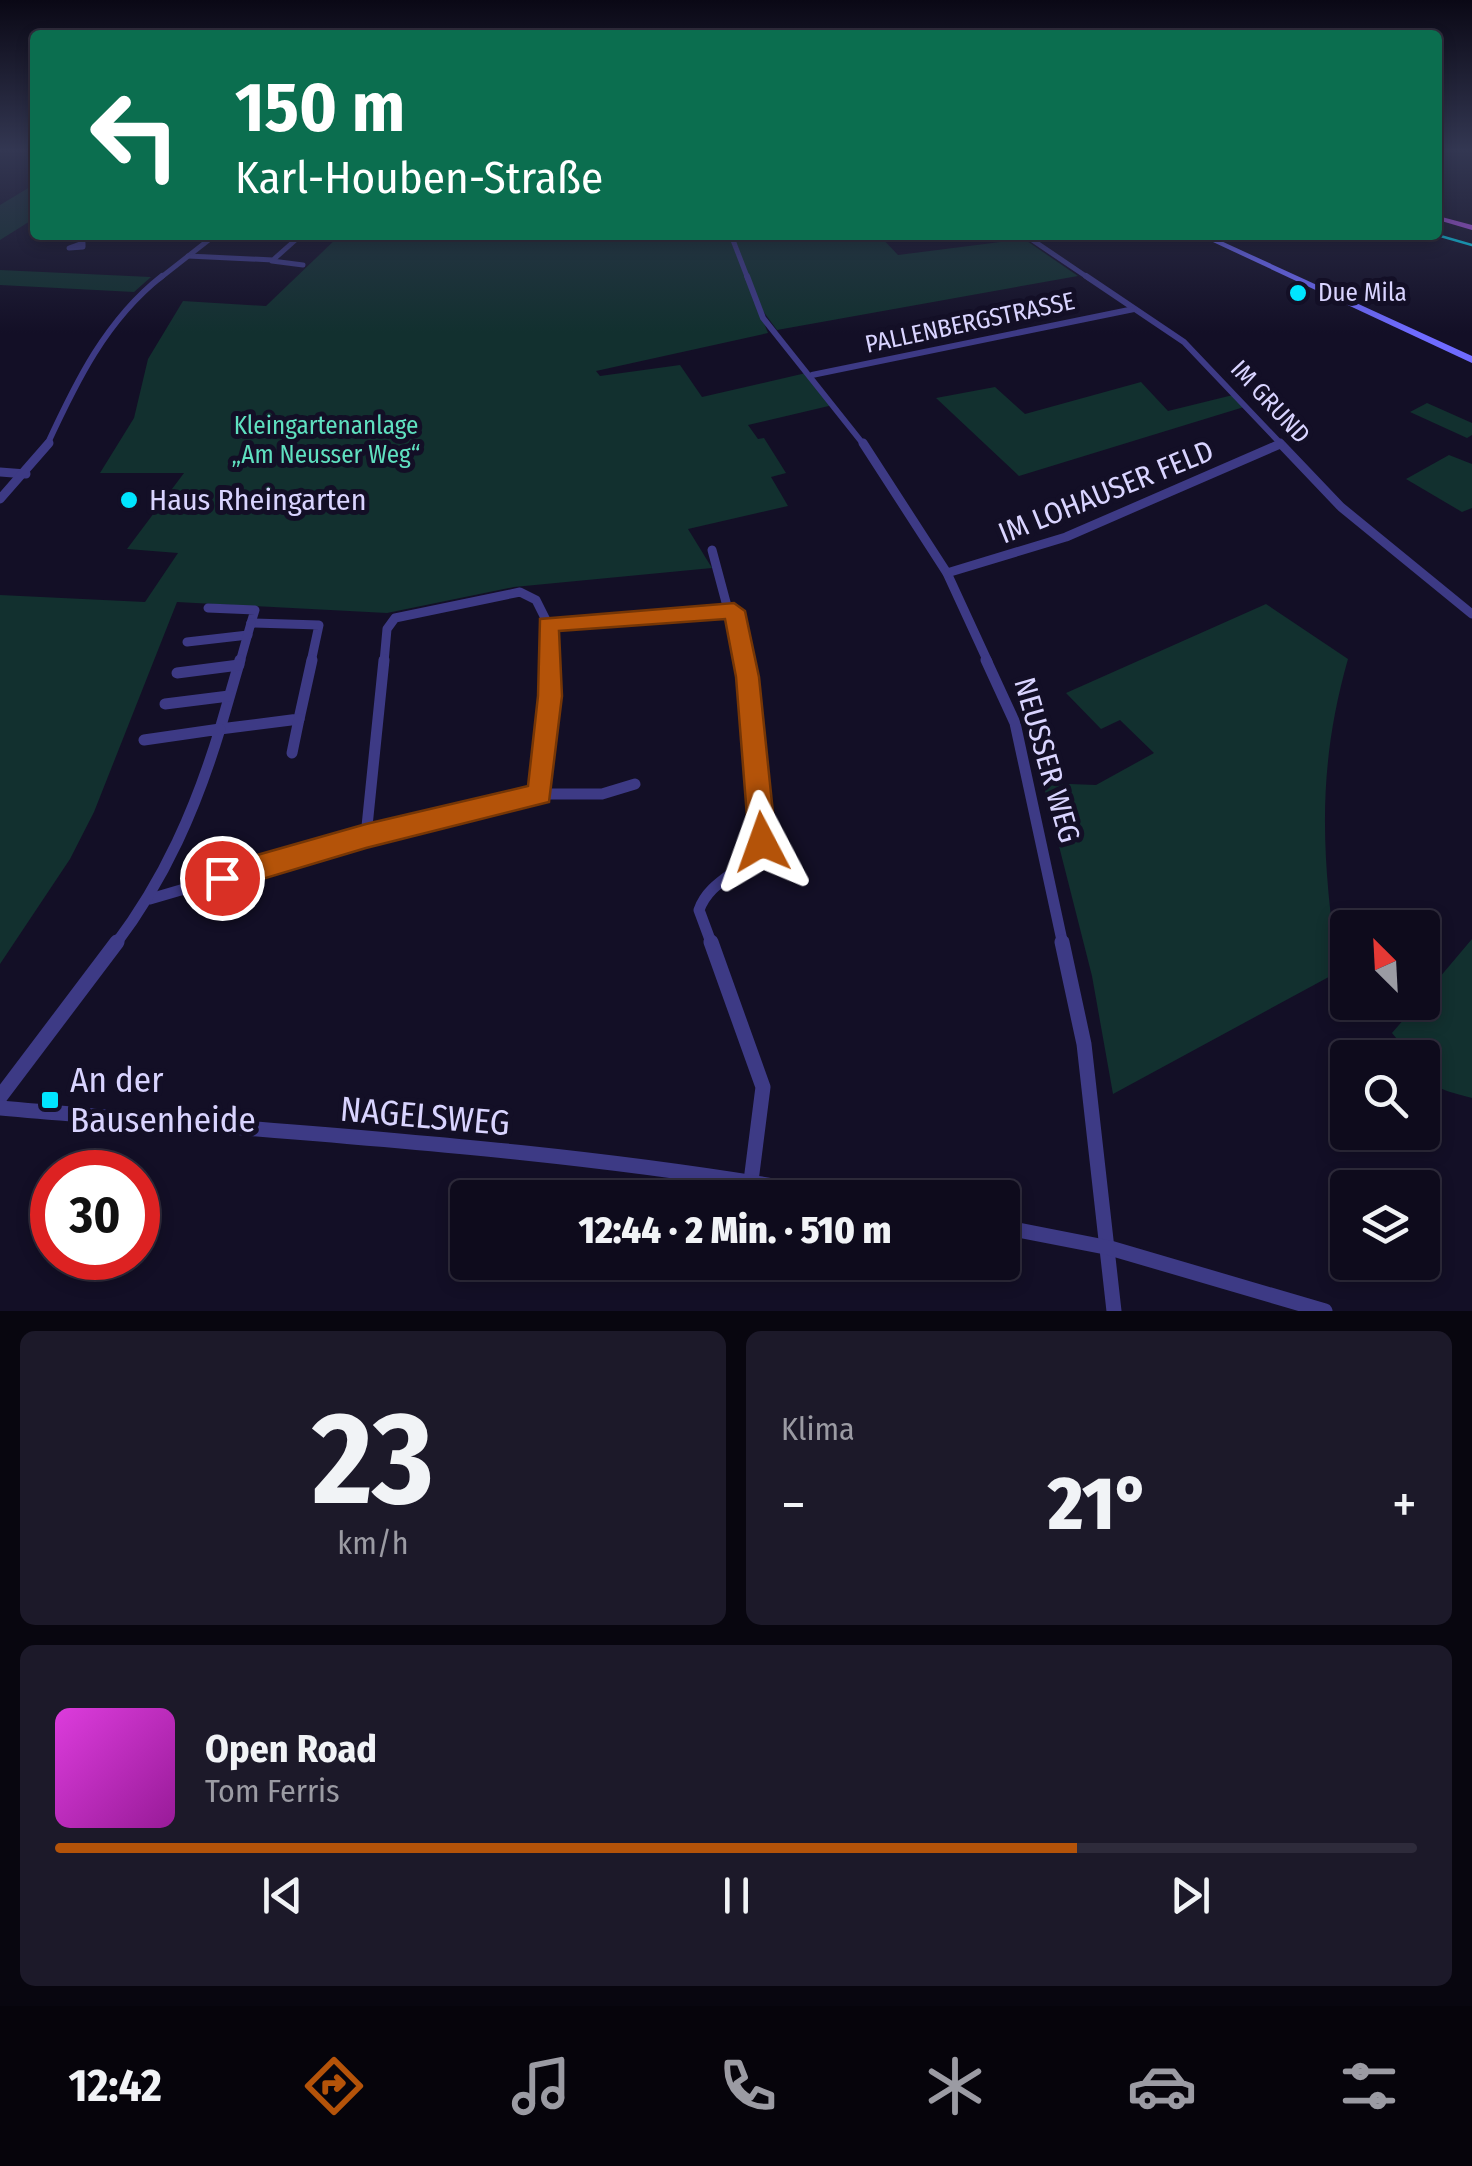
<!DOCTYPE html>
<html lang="de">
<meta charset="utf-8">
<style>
:root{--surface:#0e0b1c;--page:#1c1929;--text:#f1f3f6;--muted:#9b9ba3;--line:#2e2b3b;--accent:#b45309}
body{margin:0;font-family:"Fira Sans Condensed",sans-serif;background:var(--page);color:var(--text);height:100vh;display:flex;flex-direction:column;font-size:38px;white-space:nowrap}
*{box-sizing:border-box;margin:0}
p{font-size:32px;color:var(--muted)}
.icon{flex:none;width:55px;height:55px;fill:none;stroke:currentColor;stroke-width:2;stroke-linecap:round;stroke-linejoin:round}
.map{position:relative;height:1311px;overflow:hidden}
.side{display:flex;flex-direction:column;gap:20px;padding:20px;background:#08060f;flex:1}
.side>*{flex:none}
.top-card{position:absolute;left:30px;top:30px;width:1412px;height:210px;border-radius:10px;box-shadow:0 5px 15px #0003,0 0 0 2px var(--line);background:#0b6e4f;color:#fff;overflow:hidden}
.needle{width:65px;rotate:336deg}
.tools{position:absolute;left:1330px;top:910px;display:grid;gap:20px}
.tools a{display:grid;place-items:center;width:110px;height:110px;border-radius:10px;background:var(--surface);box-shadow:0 5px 15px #0003,0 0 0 2px var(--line);font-size:50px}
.speed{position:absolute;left:30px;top:1150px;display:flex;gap:20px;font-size:50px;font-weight:700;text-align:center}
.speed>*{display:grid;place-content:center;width:130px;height:130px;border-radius:50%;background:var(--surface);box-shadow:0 5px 15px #0003,0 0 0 2px var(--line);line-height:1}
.speed .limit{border:15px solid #d22;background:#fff;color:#111}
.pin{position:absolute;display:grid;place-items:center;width:85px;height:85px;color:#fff;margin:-42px;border:5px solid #fff;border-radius:50%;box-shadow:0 2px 10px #0007}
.me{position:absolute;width:110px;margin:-55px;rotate:356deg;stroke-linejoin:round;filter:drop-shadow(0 0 8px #0008)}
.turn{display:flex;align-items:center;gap:35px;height:210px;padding:0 40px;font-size:45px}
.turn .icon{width:130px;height:130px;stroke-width:2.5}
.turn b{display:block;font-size:70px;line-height:85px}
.big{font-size:75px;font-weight:800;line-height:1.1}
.side .card{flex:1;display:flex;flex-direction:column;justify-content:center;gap:15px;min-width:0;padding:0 35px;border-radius:15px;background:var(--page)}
.side .dial{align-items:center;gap:0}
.dial b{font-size:130px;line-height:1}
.song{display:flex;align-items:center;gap:30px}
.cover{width:120px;height:120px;border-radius:15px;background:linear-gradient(135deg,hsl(300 70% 55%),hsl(300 70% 35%))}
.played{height:10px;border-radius:5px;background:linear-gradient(90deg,var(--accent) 75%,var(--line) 75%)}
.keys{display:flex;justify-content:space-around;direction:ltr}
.heat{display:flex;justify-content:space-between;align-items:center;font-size:55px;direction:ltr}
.side .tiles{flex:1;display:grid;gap:20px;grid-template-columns:1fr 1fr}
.card:last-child{grid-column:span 2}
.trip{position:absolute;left:450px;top:1180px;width:570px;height:100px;border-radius:10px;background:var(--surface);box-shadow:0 5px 15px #0003,0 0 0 2px var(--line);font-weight:800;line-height:100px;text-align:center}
.tabs{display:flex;height:160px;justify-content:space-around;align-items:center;background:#06040b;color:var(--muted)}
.tabs .icon{width:70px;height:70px}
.tabs .current{color:var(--accent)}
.tabs b{font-size:45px;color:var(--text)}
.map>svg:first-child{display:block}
.green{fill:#12302f}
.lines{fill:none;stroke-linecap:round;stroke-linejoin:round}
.street-far4{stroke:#3d3a85;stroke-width:5}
.street-far3{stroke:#3d3a85;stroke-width:6}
.street-far2{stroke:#3d3a85;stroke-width:9}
.street-far1{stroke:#3d3a85;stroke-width:11}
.street{stroke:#3d3a85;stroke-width:15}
.secondary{fill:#6f6bff;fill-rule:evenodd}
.primary{fill:#c25bff;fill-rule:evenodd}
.tram{stroke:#00e5ff;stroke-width:2.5}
.route{fill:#b45309;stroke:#753606;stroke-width:2.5}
.poi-dot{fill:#00e5ff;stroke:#130f26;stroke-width:4}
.labels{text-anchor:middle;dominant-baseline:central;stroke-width:10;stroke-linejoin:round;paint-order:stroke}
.far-poi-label{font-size:25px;fill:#d9d4ff;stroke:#130f26;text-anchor:start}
.far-street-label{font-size:25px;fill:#d9d4ff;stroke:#130f26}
.far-park-label{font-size:25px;fill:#5fe0c0;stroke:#130f26}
.street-label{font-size:30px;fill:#d9d4ff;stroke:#130f26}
.poi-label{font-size:30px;fill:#d9d4ff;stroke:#130f26;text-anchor:start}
.near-poi-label{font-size:35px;fill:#d9d4ff;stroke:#130f26;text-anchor:start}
.near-street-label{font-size:35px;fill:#d9d4ff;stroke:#130f26}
</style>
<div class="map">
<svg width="1472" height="1311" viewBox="0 0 1472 1311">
<rect width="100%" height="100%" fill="#130f26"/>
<g class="green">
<polygon points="35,184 35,218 0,240 0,205"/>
<polygon points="340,235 729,235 768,333 596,371 600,376 680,365 702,397 806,373 833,405 748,425 758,439 764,438 786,473 771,477 788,506 688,529 712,568 514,587 387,613 177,602 94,812 70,859 0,964 0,595 145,602 178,553 127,549 184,473 100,473 134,418 148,359 183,301 266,306"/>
<polygon points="733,235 879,235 898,255 1024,239 1078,276 777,330 760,307"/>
<polygon points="0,270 151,277 134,292 0,285"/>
<polygon points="1141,382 1168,411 1233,395 1244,407 1019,476 936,398 995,387 1025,414"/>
<polygon points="1427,403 1472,423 1472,435 1467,438 1410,412"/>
<polygon points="1449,455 1472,464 1472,508 1462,512 1406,479"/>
<path d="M 1266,604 L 1348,659 C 1316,772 1322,857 1338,972 L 1113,1094 L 1092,976 L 1043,783 L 1096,785 L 1154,753 L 1120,720 L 1101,729 L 1066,693 Z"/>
<path d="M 1472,939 L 1472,1098 C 1447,1091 1422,1088 1422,1058 L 1412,1057 L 1392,1033 L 1418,1003 L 1422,1002 L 1423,997 Z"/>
</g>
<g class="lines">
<g class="street-far4">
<polyline points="731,235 748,279"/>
<polyline points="1025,235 1090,279"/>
<polygon points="83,243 83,247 69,248"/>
<polyline points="188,256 273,260 301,235"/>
<polyline points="272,261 303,265"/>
<polyline points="159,279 215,235"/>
</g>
<g class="street-far3">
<polyline points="747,276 763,318 864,445"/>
<polyline points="1086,276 1184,342 1282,445"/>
<polyline points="812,375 1134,309"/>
<path d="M 47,445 C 76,382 106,320 162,276"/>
</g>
<g class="street-far2">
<polyline points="863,443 947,573 988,662"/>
<polyline points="1280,443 1341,507 1472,614"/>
<polyline points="0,472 26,474"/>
<polyline points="0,499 49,443"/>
<polyline points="712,550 742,662"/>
<polyline points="947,573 1066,537 1280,444"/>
<polyline points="208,608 255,610 251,623"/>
<polyline points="251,623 319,625 311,662"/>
<polyline points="548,624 549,662"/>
<polyline points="187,642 248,635"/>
<polyline points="240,662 251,623"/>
<polyline points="384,662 387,629 395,618 520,592 536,600 548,624 734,611"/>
</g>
<g class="street-far1">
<polyline points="240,660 220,729 299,719 312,660"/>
<polyline points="986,660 1015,723 1063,945"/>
<polyline points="177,673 239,665"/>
<polyline points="165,704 229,696"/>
<polyline points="292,753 299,719"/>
<polyline points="540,794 602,794 635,784"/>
<polyline points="366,836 384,660"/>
<polyline points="150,899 366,836 540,794 549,660"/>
<path d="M 115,945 C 165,879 196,808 220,729 L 144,740"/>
<path d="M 712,945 L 699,910 C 711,876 751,872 763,838 L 741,660"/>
</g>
<g class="street">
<polyline points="711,942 763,1087 751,1181"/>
<polyline points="1062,942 1084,1044 1114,1311"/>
<polyline points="0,1097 117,942"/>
<path d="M 0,1108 C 280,1133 565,1146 842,1198"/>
<polyline points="1002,1227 1110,1248 1325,1311"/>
</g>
<polygon class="secondary" points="1198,235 1208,235 1472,356 1472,363"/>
<polygon class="primary" points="1438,216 1472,225 1472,230 1438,220"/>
<polyline class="tram" points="1437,235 1472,245"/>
</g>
<linearGradient id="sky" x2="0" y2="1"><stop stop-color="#0a0815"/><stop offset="0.45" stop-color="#333752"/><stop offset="1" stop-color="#333752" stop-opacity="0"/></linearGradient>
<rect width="1472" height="333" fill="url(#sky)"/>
<polygon class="route" points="734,603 745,611 759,677 776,842 772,851 762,855 753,851 749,842 736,677 725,619 559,631 562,696 549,802 366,848 222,891 212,887 208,878 212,868 222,865 366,824 528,786 538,696 540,619"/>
<g class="poi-dot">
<circle cx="1298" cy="293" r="10"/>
<circle cx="129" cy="500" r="10"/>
<rect x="40" y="1090" width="20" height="20" rx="5"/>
</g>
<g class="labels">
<g class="far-poi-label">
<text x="1318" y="293">Due Mila</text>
</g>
<g class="far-street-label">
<text transform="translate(970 323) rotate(-12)">PALLENBERGSTRASSE</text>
<text transform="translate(1270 402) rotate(47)">IM GRUND</text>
</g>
<g class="far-park-label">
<text x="326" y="426">Kleingartenanlage<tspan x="326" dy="29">„Am Neusser Weg“</tspan></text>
</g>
<g class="street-label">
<text transform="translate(1106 492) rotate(-22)">IM LOHAUSER FELD</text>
<text transform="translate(1047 760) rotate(74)">NEUSSER WEG</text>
</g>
<g class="poi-label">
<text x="149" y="500">Haus Rheingarten</text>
</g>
<g class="near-poi-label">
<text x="70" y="1080">An der<tspan x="70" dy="40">Bausenheide</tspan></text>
</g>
<g class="near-street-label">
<text transform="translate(425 1116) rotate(5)">NAGELSWEG</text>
</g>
</g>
</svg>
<div class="tools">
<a><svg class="needle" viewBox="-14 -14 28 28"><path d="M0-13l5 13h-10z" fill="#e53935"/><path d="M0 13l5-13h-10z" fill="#9b9ba3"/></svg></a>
<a><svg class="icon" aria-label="search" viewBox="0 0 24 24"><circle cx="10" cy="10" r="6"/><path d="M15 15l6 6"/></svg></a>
<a><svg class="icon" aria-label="layers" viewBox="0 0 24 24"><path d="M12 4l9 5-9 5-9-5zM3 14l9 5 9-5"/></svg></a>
</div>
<div class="speed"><div class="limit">30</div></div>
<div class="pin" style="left:222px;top:878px;background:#d93025"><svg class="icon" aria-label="arrive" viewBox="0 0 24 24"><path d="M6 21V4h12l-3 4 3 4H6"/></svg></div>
<svg class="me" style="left:762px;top:842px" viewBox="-20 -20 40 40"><path d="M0-17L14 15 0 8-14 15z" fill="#b45309" stroke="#fff" stroke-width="4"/></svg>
<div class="trip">12:44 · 2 Min. · 510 m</div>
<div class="top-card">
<div class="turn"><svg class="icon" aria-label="left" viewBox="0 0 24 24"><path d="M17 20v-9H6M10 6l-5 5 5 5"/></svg><div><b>150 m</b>Karl-Houben-Straße</div></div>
</div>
</div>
<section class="side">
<div class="tiles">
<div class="card dial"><b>23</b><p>km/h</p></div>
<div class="card"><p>Klima</p>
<div class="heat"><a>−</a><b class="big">21°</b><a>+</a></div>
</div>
<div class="card">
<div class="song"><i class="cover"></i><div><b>Open Road</b><p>Tom Ferris</p></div></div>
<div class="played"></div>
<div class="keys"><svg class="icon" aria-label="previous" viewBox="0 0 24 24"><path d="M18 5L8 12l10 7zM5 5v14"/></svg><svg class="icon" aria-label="pause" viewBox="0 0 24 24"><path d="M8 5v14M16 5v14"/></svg><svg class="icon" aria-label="next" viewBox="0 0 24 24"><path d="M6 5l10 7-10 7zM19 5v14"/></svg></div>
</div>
</div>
</section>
<nav class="tabs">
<b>12:42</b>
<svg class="icon current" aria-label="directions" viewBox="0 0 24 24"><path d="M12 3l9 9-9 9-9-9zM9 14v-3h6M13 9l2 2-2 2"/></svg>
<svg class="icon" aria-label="music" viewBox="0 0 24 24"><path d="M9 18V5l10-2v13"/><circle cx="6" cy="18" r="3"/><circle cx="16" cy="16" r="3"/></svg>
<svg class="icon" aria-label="phone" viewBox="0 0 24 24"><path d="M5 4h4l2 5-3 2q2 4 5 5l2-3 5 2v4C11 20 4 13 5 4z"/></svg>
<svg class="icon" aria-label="climate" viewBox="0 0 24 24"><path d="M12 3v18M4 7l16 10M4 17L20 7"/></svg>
<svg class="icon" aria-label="car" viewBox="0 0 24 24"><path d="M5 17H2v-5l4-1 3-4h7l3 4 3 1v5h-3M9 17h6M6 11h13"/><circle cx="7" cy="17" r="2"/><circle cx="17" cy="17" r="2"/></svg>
<svg class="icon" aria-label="filters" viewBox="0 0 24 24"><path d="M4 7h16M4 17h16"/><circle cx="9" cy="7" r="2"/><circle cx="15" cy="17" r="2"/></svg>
</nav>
